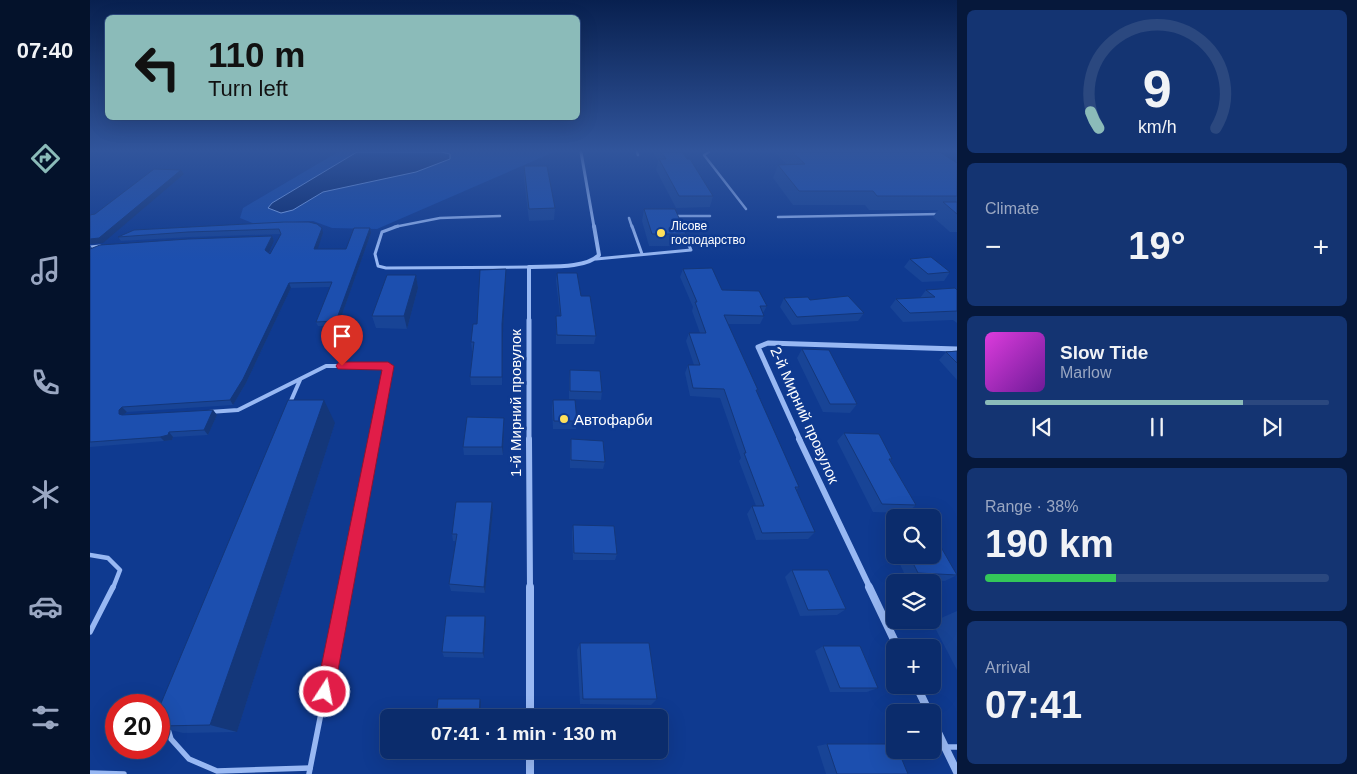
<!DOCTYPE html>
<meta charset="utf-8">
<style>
:root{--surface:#0b2c6c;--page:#143472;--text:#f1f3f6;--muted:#9aa7c2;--line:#2b487f;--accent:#8bbbb9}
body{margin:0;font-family:Arial,sans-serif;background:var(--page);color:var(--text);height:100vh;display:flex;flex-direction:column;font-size:19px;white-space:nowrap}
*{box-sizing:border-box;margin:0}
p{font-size:16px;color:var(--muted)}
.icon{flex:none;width:28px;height:28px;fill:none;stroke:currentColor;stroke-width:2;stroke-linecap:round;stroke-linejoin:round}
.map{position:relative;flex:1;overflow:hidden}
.drawer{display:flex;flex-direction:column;gap:10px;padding:10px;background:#06183b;width:400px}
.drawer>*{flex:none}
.top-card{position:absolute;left:15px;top:15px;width:475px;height:105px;border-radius:8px;box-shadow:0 5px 20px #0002,0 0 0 1px var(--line);background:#8bbbb9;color:#111;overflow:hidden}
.fabs{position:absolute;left:796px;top:509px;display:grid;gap:10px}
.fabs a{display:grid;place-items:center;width:55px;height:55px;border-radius:8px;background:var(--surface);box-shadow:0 5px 20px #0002,0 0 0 1px var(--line);font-size:25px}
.speed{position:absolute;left:15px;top:694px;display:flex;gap:10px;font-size:25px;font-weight:700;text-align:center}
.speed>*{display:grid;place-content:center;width:65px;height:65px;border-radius:50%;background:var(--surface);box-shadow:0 5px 20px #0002,0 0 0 1px var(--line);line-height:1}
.speed .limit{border:8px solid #d22;background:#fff;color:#111}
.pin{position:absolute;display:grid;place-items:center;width:42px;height:42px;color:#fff;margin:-51px -21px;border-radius:50% 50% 50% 0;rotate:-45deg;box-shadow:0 0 5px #0007}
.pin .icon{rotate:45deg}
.me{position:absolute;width:55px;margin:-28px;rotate:11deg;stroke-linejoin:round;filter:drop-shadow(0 0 4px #0008)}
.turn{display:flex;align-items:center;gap:18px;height:105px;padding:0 20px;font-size:22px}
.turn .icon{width:65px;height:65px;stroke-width:2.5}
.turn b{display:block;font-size:35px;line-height:42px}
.big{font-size:38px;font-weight:600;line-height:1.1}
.drawer .tile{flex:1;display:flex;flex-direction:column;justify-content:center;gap:8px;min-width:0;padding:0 18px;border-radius:8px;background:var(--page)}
.drawer .dial{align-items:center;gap:0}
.dial svg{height:130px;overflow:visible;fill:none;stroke:var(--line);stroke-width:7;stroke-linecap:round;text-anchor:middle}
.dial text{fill:var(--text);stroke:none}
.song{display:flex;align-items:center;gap:15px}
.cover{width:60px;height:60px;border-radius:8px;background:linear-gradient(135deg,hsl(300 70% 55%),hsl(280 70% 35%))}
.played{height:5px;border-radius:2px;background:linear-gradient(90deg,var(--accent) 75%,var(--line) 75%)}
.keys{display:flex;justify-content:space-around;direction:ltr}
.heat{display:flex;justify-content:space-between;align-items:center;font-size:28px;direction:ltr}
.charge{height:8px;border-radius:4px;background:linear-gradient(90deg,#34c759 38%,var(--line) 0)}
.trip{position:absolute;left:290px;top:709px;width:288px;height:50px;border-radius:8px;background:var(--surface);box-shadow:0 5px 20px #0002,0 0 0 1px var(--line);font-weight:600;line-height:50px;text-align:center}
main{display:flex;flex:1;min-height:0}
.tabs{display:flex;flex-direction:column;width:90px;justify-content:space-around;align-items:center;background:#04122b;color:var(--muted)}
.tabs .icon{width:35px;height:35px}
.tabs .current{color:var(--accent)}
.tabs b{font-size:22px;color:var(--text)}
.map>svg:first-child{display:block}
.green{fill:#164aaa}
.water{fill:#09296b;stroke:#89b1f7}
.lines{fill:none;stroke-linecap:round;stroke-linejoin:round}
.service-far4{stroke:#98b8f3;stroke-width:2.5}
.service-far3{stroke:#98b8f3;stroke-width:3}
.service-far2{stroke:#98b8f3;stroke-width:4}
.service-far1{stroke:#98b8f3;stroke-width:4.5}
.service{stroke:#98b8f3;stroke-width:5.5}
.minor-far4{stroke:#98b8f3;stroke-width:3}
.minor-far3{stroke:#98b8f3;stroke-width:4}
.minor-far2{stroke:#98b8f3;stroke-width:5}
.minor-far1{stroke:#98b8f3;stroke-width:6}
.minor{stroke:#98b8f3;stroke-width:8}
.wall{fill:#184496}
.shaded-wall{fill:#14377a}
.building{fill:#1c4faf;stroke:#14377a}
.route{fill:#e11d48;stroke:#92132f}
.poi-dot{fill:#ffe05b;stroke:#0f3a90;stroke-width:2}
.labels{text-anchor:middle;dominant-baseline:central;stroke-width:5;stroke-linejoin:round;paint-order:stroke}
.far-poi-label{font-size:12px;fill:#fff;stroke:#0f3a90;text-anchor:start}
.street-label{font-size:15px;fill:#fff;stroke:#0f3a90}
.poi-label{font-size:15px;fill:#fff;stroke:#0f3a90;text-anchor:start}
</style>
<main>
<nav class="tabs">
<b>07:40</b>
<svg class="icon current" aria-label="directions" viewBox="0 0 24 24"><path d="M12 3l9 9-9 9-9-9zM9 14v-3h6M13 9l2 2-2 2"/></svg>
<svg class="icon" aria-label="music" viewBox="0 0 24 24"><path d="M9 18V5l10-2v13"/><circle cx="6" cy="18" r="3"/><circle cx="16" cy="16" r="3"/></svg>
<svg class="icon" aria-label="phone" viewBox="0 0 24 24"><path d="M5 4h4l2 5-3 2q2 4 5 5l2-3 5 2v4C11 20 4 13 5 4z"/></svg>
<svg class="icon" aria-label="climate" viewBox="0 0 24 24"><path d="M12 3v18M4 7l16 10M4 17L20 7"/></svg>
<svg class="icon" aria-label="car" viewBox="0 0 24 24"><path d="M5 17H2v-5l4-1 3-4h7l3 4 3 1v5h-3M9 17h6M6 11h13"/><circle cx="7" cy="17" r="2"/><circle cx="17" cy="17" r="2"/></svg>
<svg class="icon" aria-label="filters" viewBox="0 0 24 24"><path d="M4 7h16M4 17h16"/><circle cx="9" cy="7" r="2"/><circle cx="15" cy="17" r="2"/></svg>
</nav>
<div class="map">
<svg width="867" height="774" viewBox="0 0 867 774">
<rect width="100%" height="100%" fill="#0f3a90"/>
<polygon class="green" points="248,152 464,152 287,229 242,228 223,221 165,224 150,218 153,208"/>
<polygon class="water" points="267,152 351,152 360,154 360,159 326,172 233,192 203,210 191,213 178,208 182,203"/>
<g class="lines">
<g class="service-far4">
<polyline points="547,152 548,155"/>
<polyline points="619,152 614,155 656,209"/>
<polyline points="688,217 850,214"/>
<polyline points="539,218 542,227"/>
<polyline points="586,219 585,216 620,216"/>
<polyline points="304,227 350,218 410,216"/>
</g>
<g class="service-far3">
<polyline points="308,226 292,232 285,254 288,266 296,268 439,267"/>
<polyline points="542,226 552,254"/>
<polyline points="0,247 10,246"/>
<polyline points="506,259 601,250 594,234"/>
</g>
<g class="service-far2">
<polyline points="200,403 210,380"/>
<polyline points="119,412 148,410 236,366 299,366 284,440"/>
</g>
<g class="service-far1">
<polyline points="0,555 18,558 30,570 23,588"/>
<polyline points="255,588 285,439"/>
</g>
<g class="service">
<polyline points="0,632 23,587"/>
<polyline points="77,726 81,739 99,759 127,771 220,768"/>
<polyline points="855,747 867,747"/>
<polyline points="0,773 34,774"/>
<polyline points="219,774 256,587"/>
</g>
<polyline class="minor-far4" points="491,152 504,227"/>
<path class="minor-far3" d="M 439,322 L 439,267 C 459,266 495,269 509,255 L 504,226"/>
<g class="minor-far2">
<polyline points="439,320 439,440"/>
<polyline points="710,440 668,347 678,343 867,349"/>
</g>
<g class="minor-far1">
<polyline points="439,439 440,588"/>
<polyline points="709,439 780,588"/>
</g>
<g class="minor">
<polyline points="440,587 440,718"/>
<polyline points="779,587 808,648"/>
<polyline points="826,685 839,712"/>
<polyline points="842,720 867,772"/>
<polyline points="440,750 440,774"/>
</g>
</g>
<g class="wall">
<polygon points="563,152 592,152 623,196 620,207 586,208 566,170 568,161"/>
<polygon points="685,152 850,152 867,163 867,232 860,232 843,217 848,210 779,210 775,205 703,205 683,178 688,165 697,165"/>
<polygon points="434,166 465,208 464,220 439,221 434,178"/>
<polygon points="554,209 596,234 592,246 559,246 552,221"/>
<polygon points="194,222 233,233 227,249 256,249 280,228 281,233 248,326 228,326 226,322 240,287 201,288 156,383 143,405 37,412 33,415 123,410 127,415 118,435 83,437 82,440 74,441 0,447 0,245 2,248 182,236 184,241 179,253 180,254 191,234 101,237 31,241 28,237"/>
<polygon points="820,259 860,272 854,281 832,282 814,267"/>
<polygon points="593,269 632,290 677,306 673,313 674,316 670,324 638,324 668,390 667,392 709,487 706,490 725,532 718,539 666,540 657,514 662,506 666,506 649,461 651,458 630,398 600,396 595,373 598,365 604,365 596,341 599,333 610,333 602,311 603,307 590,277"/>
<polygon points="467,273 491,296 506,336 504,344 466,344 466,316 470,316 466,281"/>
<polygon points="326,275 328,288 317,329 286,328 282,316"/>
<polygon points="416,278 413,332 412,385 381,385 380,377 383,351 382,351 381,342 387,324"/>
<polygon points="836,290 867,290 867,323 863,320 813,322 800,307 806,299 830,298"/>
<polygon points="694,298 720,300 774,313 768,321 702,325 690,307"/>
<polygon points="712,349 767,404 760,413 733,412 707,358"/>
<polygon points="867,351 867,380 849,360 856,352"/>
<polygon points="480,370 512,392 511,400 479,399 479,378"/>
<polygon points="463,400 487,421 486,429 463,429 462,408"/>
<polygon points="245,423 147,732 93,733 69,727 69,708"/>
<polygon points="414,426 413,455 374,455 373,447"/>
<polygon points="754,433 802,459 800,461 826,505 817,513 783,512 747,441"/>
<polygon points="481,439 515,462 513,469 480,468 480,448"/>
<polygon points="402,502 403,510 395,593 361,591 359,584 366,541 363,541 362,534"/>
<polygon points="483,525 527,554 525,560 483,560 482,532"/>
<polygon points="805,545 805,554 802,548"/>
<polygon points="806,555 842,555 867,575 855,581 817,580"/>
<polygon points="702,570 756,609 747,615 710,616 695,577"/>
<polygon points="867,611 867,670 842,622"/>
<polygon points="395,616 396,621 394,658 354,657 352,652"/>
<polygon points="490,643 567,699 561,705 490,704 487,650"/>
<polygon points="733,646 788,688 777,692 740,692 725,651"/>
<polygon points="737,744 818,774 736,774 727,746"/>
</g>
<g class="shaded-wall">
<polygon points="91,170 94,174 13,243 0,244 0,239"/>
<polygon points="232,228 233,233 226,254 224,249"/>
<polygon points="280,228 281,233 248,326 246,321"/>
<polygon points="182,236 184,241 178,255 175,250"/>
<polygon points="416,269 416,278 413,332 412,385 412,324"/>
<polygon points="326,275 328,288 317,329 314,316"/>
<polygon points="199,283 201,288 156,383 143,405 140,400"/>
<polygon points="234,400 245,423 147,732 120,725"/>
<polygon points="32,407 37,412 33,415 34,418 29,414 29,410"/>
<polygon points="123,410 127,415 118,435 114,430"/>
<polygon points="414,418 414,426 413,455 412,447"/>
<polygon points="79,432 83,437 82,440 74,441 70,437"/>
<polygon points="402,502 403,510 395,593 394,587"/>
<polygon points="395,616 396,621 394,658 393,653"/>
<polygon points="390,699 391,702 390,718 389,718"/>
</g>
<g class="building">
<polygon points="571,152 592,152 597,159 600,159 623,196 589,196 569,159 576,159"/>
<polygon points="702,152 850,152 867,163 867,196 787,196 783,191 709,191 688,165 715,164"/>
<polygon points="434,166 457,166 465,208 439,209"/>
<polygon points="64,169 91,170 9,238 0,239 0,215 5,214"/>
<polygon points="853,202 867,202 867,214"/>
<polygon points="554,209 585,209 596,234 562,234"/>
<polygon points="194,222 219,222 227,224 232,228 224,249 256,249 264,228 280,228 246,321 226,322 242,282 199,283 153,379 140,400 32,407 29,410 29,414 32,415 123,410 114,430 79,432 78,435 70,437 0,442 0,249 10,245 98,239 182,236 175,250 180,254 191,234 189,229 98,232 28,237 44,230"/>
<polygon points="841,257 860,272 838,274 820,259"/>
<polygon points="622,268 632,290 669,291 677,306 670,306 674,316 634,315 668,390 666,390 709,487 705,487 725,532 672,533 662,506 674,506 654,453 656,453 634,389 603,388 598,365 610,365 599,333 616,333 605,302 607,302 593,269"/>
<polygon points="416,269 412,324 412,377 380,377 384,342 381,342 383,324 387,324 390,270"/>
<polygon points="467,273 487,273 491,296 500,296 506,336 467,335 466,316 471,316"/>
<polygon points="297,275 326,275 314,316 282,316"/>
<polygon points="865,288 867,290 867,311 820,313 806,299 845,297 836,290"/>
<polygon points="758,296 774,313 707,317 694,298 718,297 720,300"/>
<polygon points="712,349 739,350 767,404 740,404"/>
<polygon points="867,351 867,363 856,352"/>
<polygon points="480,370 510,371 512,392 480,391"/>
<polygon points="198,400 234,400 120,725 69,726 69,708"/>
<polygon points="463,400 485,400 487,421 464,421"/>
<polygon points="377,417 414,418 412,447 373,447"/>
<polygon points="754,433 789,434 802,459 799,459 826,505 792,504"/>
<polygon points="481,439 513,441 515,462 481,460"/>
<polygon points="366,502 402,502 394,587 359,584 367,534 362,534"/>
<polygon points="483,525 524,526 527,554 484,553"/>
<polygon points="842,542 848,542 867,575 828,573 819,555 842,555"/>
<polygon points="702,570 738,570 756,609 718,610"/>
<polygon points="356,616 395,616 393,653 352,652"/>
<polygon points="490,643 559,643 567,699 493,699"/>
<polygon points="733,646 770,646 788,688 750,688"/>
<polygon points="348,699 390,699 389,718 346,718"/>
<polygon points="737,744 805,744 805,750 808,750 818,774 747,774"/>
</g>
<linearGradient id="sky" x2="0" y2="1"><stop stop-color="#08204f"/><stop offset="0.58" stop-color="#31559c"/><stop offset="1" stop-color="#31559c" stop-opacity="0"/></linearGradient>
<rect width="867" height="260" fill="url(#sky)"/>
<polygon class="route" points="252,362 298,362 304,366 244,692 242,698 235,700 229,698 226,692 292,370 248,369 246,366 248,363"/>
<g class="poi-dot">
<circle cx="571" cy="233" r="5"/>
<circle cx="474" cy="419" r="5"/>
</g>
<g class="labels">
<g class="far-poi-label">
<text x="581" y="226">Лісове<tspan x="581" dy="14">господарство</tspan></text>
</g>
<g class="street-label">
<text transform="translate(425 403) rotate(-90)">1-й Мирний провулок</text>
<text transform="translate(715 415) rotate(66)">2-й Мирний провулок</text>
</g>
<g class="poi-label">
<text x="484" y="419">Автофарби</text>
</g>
</g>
</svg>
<div class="fabs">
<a><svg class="icon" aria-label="search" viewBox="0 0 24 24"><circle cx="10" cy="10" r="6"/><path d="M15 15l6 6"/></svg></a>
<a><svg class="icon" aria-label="layers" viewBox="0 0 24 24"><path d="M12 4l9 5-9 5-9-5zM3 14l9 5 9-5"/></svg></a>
<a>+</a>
<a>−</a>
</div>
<div class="speed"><div class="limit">20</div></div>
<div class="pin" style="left:252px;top:366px;background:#d93025"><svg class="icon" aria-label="arrive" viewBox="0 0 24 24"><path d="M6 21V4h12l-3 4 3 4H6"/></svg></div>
<svg class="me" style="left:235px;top:692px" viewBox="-20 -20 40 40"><circle r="17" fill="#e11d48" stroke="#fff" stroke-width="3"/><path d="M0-11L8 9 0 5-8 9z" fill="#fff"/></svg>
<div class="trip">07:41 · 1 min · 130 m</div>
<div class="top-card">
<div class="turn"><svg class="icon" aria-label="left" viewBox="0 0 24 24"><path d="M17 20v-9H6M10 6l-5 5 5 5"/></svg><div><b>110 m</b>Turn left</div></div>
</div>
</div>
<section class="drawer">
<div class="tile dial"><svg viewBox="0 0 100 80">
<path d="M14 69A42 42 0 1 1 86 69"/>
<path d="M14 69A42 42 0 0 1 9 59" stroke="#8bbbb9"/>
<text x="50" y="56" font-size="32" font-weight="700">9</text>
<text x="50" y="72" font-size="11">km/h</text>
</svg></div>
<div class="tile"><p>Climate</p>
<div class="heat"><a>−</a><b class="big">19°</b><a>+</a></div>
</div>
<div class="tile">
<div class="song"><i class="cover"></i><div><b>Slow Tide</b><p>Marlow</p></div></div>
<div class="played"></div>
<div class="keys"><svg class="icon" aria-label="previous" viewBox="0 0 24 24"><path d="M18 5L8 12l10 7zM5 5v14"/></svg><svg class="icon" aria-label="pause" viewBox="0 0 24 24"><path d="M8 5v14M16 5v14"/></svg><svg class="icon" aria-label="next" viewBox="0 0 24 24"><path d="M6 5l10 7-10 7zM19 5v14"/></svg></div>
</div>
<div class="tile"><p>Range · 38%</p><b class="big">190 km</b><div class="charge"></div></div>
<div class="tile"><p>Arrival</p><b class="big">07:41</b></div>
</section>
</main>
